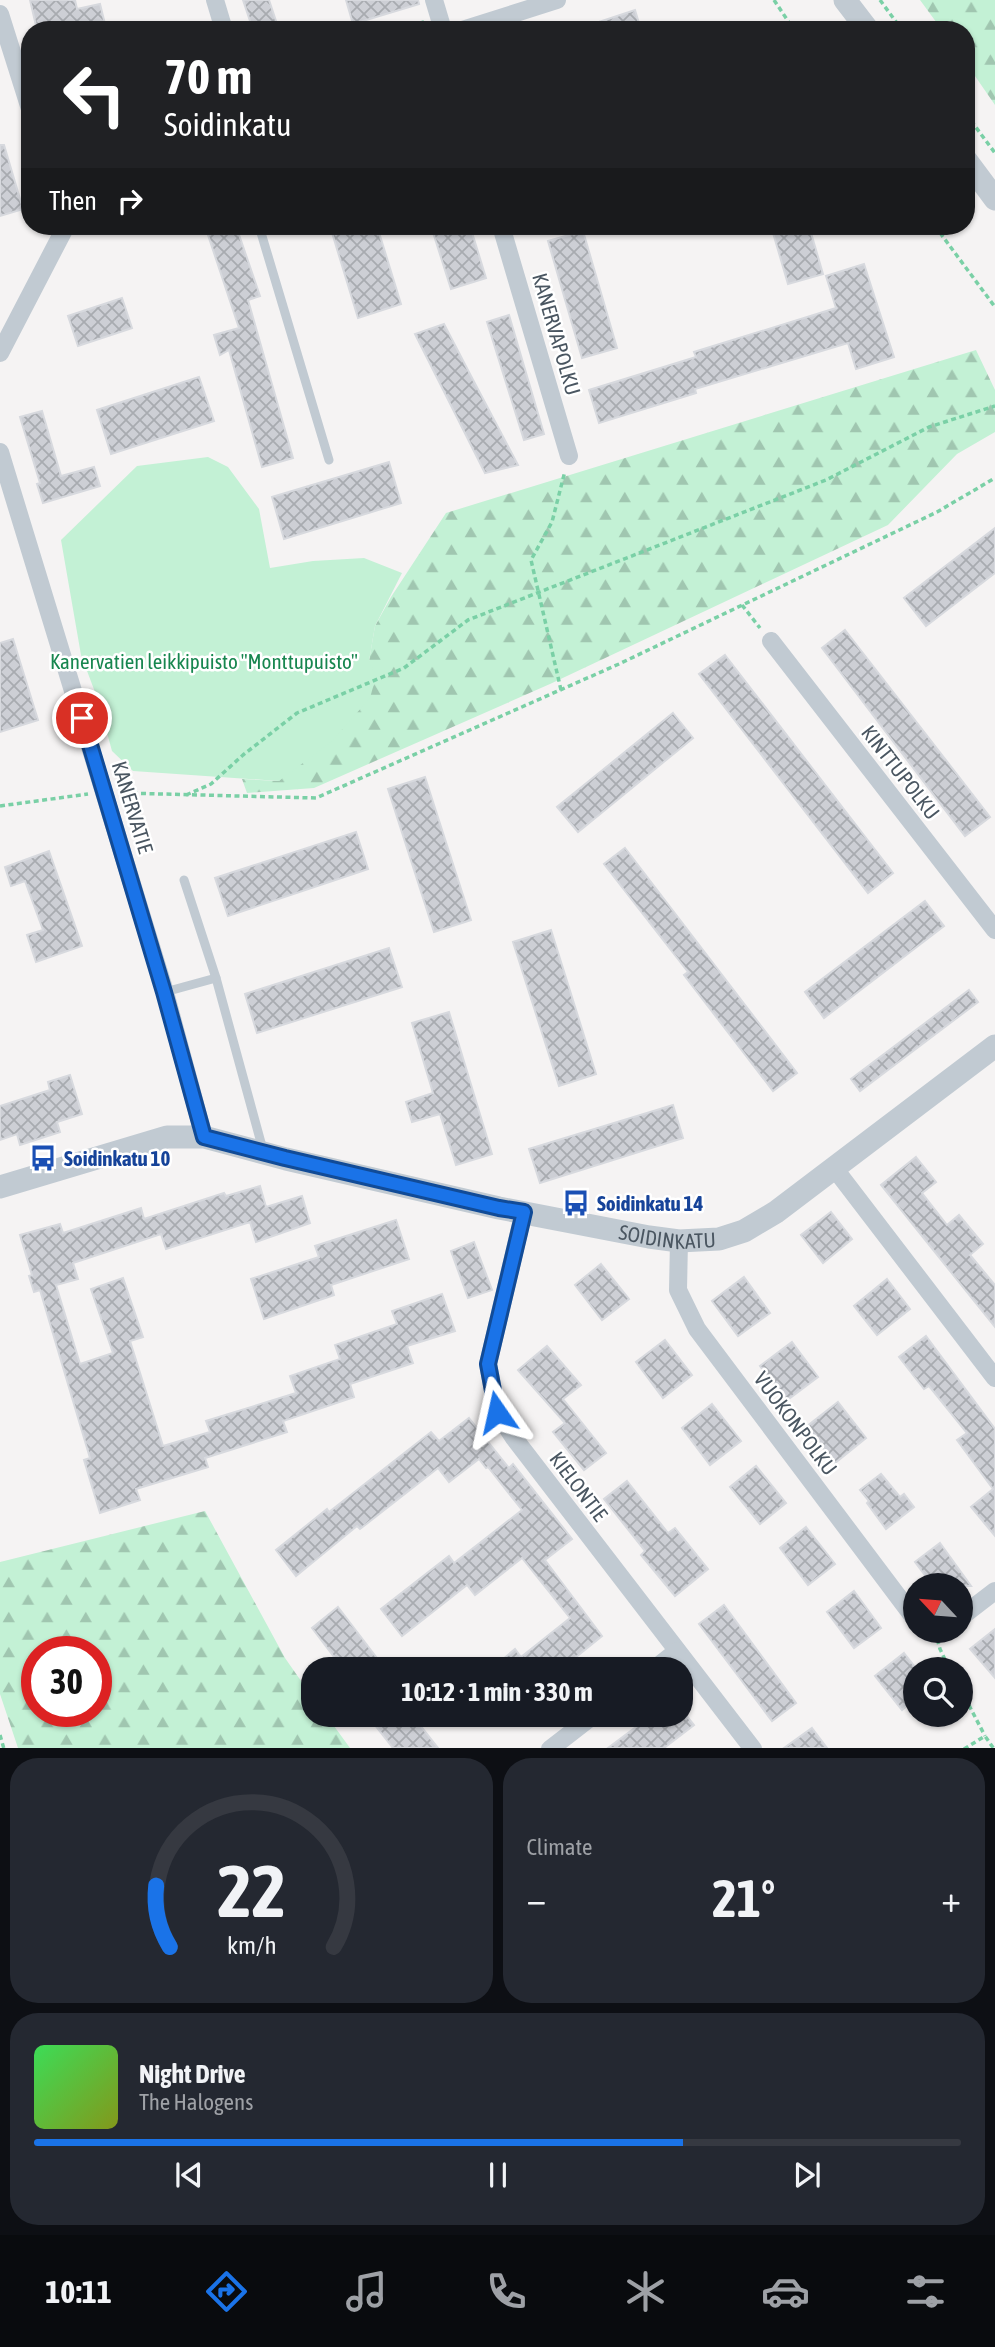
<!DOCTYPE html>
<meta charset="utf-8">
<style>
:root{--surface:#171b24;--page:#242831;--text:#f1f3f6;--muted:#9ea1a6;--line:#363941;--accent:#1a73e8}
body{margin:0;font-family:"Asap Condensed",sans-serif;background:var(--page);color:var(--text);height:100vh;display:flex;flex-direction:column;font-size:26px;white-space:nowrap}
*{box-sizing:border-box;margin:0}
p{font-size:23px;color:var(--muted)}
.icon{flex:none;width:38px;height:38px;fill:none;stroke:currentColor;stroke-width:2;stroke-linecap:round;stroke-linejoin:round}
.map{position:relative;height:1748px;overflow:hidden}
.drawer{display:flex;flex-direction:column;gap:10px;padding:10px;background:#0d0f14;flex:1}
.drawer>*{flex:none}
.top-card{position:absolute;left:21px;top:21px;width:954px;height:214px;border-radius:28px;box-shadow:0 2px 5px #0004;background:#202124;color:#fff;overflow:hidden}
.needle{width:46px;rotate:296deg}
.fabs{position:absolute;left:903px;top:1573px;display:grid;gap:14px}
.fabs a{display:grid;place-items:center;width:70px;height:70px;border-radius:50%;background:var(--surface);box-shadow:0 2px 5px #0004;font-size:35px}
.speed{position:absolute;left:21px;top:1636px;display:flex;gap:14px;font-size:35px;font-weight:700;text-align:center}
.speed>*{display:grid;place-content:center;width:91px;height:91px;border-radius:50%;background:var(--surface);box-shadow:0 2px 5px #0004;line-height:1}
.speed .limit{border:10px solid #d22;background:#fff;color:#111}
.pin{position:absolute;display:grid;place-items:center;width:60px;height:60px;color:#fff;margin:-30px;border:4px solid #fff;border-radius:50%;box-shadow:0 2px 7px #0007}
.me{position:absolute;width:77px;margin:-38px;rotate:349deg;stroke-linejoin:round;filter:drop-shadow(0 0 5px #0008)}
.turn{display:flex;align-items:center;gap:24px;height:147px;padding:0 28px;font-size:32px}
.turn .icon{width:91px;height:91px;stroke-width:2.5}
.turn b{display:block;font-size:49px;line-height:60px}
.then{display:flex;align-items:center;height:66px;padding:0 28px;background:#0003;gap:14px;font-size:26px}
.big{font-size:52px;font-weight:700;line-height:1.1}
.drawer .tile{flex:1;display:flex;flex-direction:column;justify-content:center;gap:10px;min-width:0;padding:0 24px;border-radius:28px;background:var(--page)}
.drawer .dial{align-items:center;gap:0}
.dial svg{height:182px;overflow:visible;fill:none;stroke:var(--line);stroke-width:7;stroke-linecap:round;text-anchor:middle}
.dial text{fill:var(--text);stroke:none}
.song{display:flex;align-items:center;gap:21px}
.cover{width:84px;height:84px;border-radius:10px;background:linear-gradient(135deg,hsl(130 70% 55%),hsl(70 70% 35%))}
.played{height:7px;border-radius:4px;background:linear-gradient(90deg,var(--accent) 70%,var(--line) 70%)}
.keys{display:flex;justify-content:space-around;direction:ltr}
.heat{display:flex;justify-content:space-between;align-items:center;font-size:38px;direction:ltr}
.drawer .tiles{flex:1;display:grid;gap:10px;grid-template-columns:1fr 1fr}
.tile:last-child{grid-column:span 2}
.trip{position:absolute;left:301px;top:1657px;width:392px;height:70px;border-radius:28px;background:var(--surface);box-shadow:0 2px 5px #0004;font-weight:700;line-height:70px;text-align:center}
.dock{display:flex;height:112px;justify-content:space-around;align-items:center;background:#090b0e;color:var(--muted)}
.dock .icon{width:49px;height:49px}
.dock .selected{color:var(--accent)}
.dock b{font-size:32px;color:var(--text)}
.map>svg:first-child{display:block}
.forest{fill:url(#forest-firs);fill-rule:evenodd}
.park{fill:#c3f1d5}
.building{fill:url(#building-cross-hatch);stroke:#d7d9de;stroke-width:2}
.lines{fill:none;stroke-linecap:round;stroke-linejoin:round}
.path{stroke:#7ad0a6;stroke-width:3.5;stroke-dasharray:5 3.5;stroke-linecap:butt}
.service{stroke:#c1cad2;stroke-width:9}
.minor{stroke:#c1cad2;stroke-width:18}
.tertiary{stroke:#c1cad2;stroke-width:23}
.route-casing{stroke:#114b97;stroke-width:18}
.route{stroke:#1a73e8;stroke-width:12}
.labels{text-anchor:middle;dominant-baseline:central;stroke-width:5;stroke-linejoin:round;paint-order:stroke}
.street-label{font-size:21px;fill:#4a5661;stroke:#fff}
.park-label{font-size:21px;fill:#17864f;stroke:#fff}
.transit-label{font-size:21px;font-weight:bold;fill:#164399;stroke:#fff;text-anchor:start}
</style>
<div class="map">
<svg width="995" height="1749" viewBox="0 0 995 1749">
<defs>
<pattern id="forest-firs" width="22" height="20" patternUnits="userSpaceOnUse" patternTransform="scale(1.75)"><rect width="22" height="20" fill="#c3f1d5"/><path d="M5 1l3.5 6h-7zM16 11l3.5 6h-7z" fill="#a0c6b0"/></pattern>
<pattern id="building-cross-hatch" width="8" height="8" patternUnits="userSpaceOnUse" patternTransform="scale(1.75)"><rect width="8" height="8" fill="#cdcfd5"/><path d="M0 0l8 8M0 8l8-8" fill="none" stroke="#a8abb0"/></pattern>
</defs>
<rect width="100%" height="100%" fill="#f5f3f3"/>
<g class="forest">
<polygon points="920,0 995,0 995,105 966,63 966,30 942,30"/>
<polygon points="976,350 995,390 995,432 957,454 888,525 550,684 314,788 247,793 242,779 279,781 369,661 375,626 391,597 446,513"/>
<path d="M 205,1511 L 285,1658 L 313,1698 L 313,1715 L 326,1715 L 350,1748 L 18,1748 L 0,1694 L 0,1562 ZM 96,1652 L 96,1712 L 37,1712 L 37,1652 Z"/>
</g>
<polygon class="park" points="208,457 228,467 259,509 270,568 313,561 364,558 402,573 375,626 369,661 376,676 370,698 331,742 279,781 133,771 112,751 98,700 81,655 61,540 137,466"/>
<g class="building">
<polygon points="30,0 75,0 77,9 100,4 105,24 80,30 37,30"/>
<polygon points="243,0 269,0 279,30 253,30"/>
<polygon points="346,0 418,0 419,4 353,24"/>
<polygon points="635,10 641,30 585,30 584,27"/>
<polygon points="0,145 4,145 23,209 0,216"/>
<polygon points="205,226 236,226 260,296 248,300 293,458 262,467 229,350 220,355 214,335 239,328"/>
<polygon points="330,226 377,226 401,304 358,318"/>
<polygon points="431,226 470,226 486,278 451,289"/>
<polygon points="771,226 809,226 823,274 788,284"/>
<polygon points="583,231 617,348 582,358 548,241"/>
<polygon points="864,264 894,357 856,369 848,343 695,389 696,393 599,423 589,390 696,357 694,352 836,308 826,276"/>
<polygon points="122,298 132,328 78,346 68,316"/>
<polygon points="509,315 544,434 524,440 487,322"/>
<polygon points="444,324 471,376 518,465 485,473 415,334"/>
<polygon points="199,377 214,421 111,454 97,410"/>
<polygon points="42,411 61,476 94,467 100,486 43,503 37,484 40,483 20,417"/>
<polygon points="389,462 401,503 284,539 272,497"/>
<polygon points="995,528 995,573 926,626 904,598"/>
<polygon points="845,630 990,817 965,836 822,648"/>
<polygon points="13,639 38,720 0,732 0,643"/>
<polygon points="725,655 893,873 868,893 699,674"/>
<polygon points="673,713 693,738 578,832 557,807"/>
<polygon points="425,777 471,920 434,932 388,789"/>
<polygon points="356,832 368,869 228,916 215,878"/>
<polygon points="625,848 797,1073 773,1091 684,975 688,972 604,864"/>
<polygon points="49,851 82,946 36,962 27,935 43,930 25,881 11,886 5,867"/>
<polygon points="925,901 944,926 824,1018 805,992"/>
<polygon points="551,930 596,1074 559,1086 513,942"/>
<polygon points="389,948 402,987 257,1033 245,994"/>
<polygon points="969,990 978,1002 860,1091 851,1079"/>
<polygon points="449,1012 492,1154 456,1165 440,1114 412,1122 406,1102 433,1093 412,1023"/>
<polygon points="70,1075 82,1114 57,1122 60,1132 20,1145 17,1134 0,1140 0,1106 50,1090 48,1082"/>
<polygon points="673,1105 683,1138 540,1183 529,1149"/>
<polygon points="916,1157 936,1182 922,1193 947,1225 959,1215 983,1244 970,1255 995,1285 995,1327 881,1185"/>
<polygon points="260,1186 266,1207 302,1196 310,1223 256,1242 250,1222 166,1249 161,1234 73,1263 78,1279 56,1285 80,1364 113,1353 91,1289 123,1278 143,1337 130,1341 163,1446 210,1432 206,1421 296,1393 290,1376 340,1359 335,1345 397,1324 392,1311 442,1294 455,1331 407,1346 413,1363 350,1384 354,1397 283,1421 287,1432 205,1458 208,1467 136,1489 140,1500 100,1513 84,1460 90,1458 40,1290 34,1292 29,1276 32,1275 20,1235 60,1224 63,1233 141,1208 144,1219 224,1193 226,1196"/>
<polygon points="831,1212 852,1239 823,1263 801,1235"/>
<polygon points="396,1220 409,1259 331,1285 334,1295 264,1319 251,1279 319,1257 315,1246"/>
<polygon points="474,1242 492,1290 468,1298 451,1251"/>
<polygon points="601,1264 629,1299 602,1320 575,1285"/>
<polygon points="744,1277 770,1313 738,1336 712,1301"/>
<polygon points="887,1279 910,1309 877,1335 854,1306"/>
<polygon points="926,1336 995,1429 995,1536 971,1507 993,1489 957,1440 967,1433 929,1386 924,1389 899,1357"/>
<polygon points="665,1340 692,1375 663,1398 636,1362"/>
<polygon points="792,1342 818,1377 786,1401 760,1366"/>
<polygon points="547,1346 581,1385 563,1399 606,1453 584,1470 553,1432 565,1423 518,1370"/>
<polygon points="838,1402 866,1438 835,1463 806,1427"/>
<polygon points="712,1404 741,1441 710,1465 682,1428"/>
<polygon points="469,1418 509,1468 513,1464 572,1539 545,1560 602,1636 560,1670 490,1670 515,1649 521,1657 570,1618 522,1558 475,1595 467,1585 402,1636 381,1609 449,1556 454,1563 522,1510 488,1467 486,1468 479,1459 449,1482 438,1468 360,1529 357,1526 296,1576 276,1550 327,1509 329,1512 431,1432 439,1441"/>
<polygon points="756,1466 786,1503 760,1524 730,1487"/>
<polygon points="881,1474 900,1497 904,1494 914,1507 886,1529 867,1503 869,1501 860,1490"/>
<polygon points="627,1481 668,1533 675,1528 708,1569 675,1596 641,1555 645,1551 604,1499"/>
<polygon points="806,1527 835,1564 808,1585 780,1548"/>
<polygon points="940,1543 971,1586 933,1586 915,1562"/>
<polygon points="854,1591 881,1628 854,1648 827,1612"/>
<polygon points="724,1605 796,1703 772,1721 699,1624"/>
<polygon points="338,1607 386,1670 344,1670 312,1628"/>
<polygon points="995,1629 995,1678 970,1649"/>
<polygon points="904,1653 915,1667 915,1699 902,1710 875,1676"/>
<polygon points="367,1715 412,1715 438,1748 393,1748"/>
<polygon points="652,1715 686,1715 694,1725 664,1748 608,1748"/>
<polygon points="812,1728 827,1748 784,1748"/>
</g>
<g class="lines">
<g class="path">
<polyline points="774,0 794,30"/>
<polyline points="880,0 902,30"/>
<polyline points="395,30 424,22"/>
<polyline points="966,114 995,153"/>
<polyline points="935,226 995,307"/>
<polyline points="742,605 760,628"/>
<polyline points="561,690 531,560 552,522 565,471"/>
<polyline points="124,793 316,798 619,664 937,512 995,478"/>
<polyline points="186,795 211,784 243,755 297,713 404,668 468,620 826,480 929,427 995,406"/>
<polyline points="0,806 88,794"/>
<polyline points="935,1631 940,1649 950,1670"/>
<polyline points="961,1690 985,1736"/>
<polyline points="0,1735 4,1749"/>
<polyline points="964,1749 985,1736 994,1749"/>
</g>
<g class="service">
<polyline points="259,226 329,460"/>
<polyline points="184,880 216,978 263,1150"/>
<polyline points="165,992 216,978"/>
</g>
<g class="minor">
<polyline points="215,0 224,30"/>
<polyline points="434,0 443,30"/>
<polyline points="0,14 30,109"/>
<polyline points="462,30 557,0"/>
<polyline points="501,226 569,456"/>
<polyline points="0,353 66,226"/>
<polyline points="0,452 165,992 204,1137"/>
<polyline points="771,641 995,930"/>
<polyline points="835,1169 995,1378"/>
<polyline points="524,1211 488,1364 497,1412 514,1438 753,1749"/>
<polyline points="679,1241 678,1290 697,1329 915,1619"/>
<polyline points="961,1617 995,1591"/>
<polyline points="653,1670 677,1651"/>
<polyline points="550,1749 594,1715"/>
</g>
<g class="tertiary">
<polyline points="845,0 868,30"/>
<polyline points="966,160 995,199"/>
<path id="s1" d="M 0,1187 L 167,1137 L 204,1137 L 286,1159 L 499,1208 L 649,1237 L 679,1241 L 719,1239 L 744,1231 L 776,1212 L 995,1046"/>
</g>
</g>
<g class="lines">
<g class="route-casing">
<polyline id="route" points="82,718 164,992 204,1137 285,1158 499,1208 524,1212 488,1364 497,1412"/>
</g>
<use href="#route" class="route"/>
</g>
<defs>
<g id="bus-bare" transform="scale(2.1)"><path d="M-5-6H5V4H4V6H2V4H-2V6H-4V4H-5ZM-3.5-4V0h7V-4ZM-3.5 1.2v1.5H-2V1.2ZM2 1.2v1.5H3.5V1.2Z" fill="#1a4fb4" stroke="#fff" stroke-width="2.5" paint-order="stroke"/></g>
</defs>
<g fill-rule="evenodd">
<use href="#bus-bare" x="43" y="1158"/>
<use href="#bus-bare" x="576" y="1203"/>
</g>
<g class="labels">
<g class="street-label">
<text transform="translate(557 334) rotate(74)">KANERVAPOLKU</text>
<text transform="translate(901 772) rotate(52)">KINTTUPOLKU</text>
<text transform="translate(133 807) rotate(73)">KANERVATIE</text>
<text stroke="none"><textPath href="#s1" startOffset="686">SOIDINKATU</textPath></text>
<text transform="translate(796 1423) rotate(53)">VUOKONPOLKU</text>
<text transform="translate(579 1486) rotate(53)">KIELONTIE</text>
</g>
<g class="park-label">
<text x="204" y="661">Kanervatien leikkipuisto "Monttupuisto"</text>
</g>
<g class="transit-label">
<text x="64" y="1158">Soidinkatu 10</text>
<text x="597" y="1203">Soidinkatu 14</text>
</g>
</g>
</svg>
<div class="fabs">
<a><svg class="needle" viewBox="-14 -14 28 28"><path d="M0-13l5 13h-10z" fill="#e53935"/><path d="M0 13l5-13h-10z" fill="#9ea1a6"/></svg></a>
<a><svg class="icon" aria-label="search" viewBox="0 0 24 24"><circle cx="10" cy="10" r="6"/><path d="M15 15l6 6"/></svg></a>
</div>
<div class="speed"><div class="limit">30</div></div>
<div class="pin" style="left:82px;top:718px;background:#d93025"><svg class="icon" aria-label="arrive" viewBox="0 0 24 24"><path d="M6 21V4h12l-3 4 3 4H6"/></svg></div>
<svg class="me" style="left:497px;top:1412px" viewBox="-20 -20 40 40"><path d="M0-17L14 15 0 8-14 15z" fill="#1a73e8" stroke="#fff" stroke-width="4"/></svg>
<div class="trip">10:12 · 1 min · 330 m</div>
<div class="top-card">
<div class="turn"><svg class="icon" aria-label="left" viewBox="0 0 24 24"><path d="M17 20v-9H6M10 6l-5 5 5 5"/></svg><div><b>70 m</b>Soidinkatu</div></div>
<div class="then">Then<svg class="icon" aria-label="right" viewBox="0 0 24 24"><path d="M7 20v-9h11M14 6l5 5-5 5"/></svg></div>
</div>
</div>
<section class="drawer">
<div class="tiles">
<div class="tile dial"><svg viewBox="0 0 100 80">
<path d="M14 69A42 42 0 1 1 86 69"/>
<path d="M14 69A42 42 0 0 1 8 42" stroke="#1a73e8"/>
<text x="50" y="56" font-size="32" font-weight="700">22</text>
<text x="50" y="72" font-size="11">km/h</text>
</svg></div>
<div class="tile"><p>Climate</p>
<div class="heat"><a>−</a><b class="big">21°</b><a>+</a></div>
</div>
<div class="tile">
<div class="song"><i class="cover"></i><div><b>Night Drive</b><p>The Halogens</p></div></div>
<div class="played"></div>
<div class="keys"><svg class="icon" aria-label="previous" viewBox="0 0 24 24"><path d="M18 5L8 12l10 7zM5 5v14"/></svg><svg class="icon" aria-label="pause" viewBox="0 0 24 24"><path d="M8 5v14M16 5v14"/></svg><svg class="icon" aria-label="next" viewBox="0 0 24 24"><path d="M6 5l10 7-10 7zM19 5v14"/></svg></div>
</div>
</div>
</section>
<nav class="dock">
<b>10:11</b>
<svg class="icon selected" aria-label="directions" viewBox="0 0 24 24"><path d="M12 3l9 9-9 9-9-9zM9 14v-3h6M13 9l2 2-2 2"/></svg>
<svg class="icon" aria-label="music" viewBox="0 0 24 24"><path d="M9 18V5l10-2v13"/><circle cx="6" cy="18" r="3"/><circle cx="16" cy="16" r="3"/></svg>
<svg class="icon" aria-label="phone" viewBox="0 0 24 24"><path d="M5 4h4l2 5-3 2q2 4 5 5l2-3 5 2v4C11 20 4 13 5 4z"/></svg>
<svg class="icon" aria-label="climate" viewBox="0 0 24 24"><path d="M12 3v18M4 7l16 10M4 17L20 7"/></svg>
<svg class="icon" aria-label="car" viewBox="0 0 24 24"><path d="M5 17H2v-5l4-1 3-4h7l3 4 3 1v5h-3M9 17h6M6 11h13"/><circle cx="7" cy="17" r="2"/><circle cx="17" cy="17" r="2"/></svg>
<svg class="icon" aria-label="filters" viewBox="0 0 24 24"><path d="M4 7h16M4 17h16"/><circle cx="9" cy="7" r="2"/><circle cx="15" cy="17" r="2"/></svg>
</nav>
